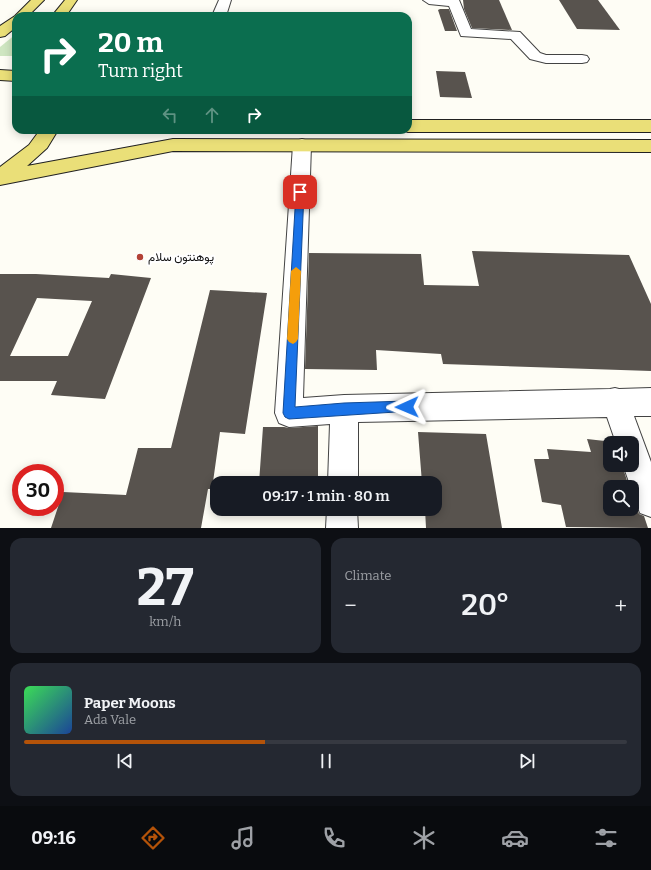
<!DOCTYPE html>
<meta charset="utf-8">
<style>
:root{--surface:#171b24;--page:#242831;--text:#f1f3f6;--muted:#9ea1a6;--line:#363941;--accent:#b45309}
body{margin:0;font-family:Bitter,Vazirmatn,serif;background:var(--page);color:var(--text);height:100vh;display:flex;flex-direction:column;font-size:15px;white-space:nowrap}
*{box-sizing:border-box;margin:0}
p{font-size:13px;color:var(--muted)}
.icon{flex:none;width:22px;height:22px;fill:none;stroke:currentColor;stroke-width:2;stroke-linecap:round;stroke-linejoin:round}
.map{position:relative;height:528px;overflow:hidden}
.panel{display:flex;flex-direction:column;gap:10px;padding:10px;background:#0d0f14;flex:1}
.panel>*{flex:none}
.hud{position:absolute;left:12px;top:12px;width:400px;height:122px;border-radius:12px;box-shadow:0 2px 10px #0003;background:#0b6e4f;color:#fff;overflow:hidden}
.tools{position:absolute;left:603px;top:436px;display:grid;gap:8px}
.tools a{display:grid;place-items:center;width:36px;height:36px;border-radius:8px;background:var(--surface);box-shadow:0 2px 10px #0003;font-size:20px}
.speed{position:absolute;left:12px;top:464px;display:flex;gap:8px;font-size:20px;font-weight:700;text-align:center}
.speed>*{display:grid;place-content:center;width:52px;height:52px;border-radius:50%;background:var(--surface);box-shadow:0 2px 10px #0003;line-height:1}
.speed .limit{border:6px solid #d22;background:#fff;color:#111}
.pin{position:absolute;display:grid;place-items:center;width:34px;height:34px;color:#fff;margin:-17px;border-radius:8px;box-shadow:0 2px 6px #0006}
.me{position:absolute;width:44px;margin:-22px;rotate:269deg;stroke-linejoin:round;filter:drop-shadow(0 0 3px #0008)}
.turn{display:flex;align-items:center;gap:14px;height:84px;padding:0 20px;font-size:18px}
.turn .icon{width:52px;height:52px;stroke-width:2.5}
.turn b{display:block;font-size:28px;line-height:34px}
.lanes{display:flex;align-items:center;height:38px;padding:0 20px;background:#0003;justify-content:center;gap:20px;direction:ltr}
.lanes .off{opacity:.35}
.big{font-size:30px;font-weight:600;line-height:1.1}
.panel .tile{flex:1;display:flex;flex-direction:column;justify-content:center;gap:6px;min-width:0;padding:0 14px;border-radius:12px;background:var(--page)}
.panel .dial{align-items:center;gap:0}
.dial b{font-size:52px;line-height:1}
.song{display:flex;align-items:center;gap:12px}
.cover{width:48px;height:48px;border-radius:6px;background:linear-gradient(135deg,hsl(130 70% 55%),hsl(220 70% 35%))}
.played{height:4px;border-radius:2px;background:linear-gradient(90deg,var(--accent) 40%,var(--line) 40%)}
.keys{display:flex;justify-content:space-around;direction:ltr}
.heat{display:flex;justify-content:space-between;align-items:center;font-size:22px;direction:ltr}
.panel .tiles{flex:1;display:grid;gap:10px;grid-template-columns:1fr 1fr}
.tile:last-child{grid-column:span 2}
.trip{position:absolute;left:210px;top:476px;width:232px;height:40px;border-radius:12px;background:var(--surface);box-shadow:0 2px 10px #0003;font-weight:600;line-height:40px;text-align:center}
.dock{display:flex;height:64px;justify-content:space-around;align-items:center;background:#090b0e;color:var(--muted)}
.dock .icon{width:28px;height:28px}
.dock .current{color:var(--accent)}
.dock b{font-size:18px;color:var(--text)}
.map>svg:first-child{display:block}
.green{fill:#cfe6c1}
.building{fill:#58534e;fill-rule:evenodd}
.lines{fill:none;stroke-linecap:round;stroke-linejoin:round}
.minor-casing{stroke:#434343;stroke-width:2}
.major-casing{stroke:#212121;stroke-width:2}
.minor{fill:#fff;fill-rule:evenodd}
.major{fill:#eadf78;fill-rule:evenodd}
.route{fill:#1a73e8;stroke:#114b97}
.slow{fill:#f59e0b}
.poi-dot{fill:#b34236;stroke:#fff;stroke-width:1.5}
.labels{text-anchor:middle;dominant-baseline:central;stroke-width:4;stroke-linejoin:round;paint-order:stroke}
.poi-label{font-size:12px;fill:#101010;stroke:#fff;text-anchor:start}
</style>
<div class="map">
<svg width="651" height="528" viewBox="0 0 651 528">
<rect width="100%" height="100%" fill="#fefdf5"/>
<polygon class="green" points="16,34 16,56 0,56 0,47"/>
<g class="building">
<polygon points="463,0 499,0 512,30 472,28 464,9"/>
<polygon points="559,0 598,0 620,30 577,29"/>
<polygon points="440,9 449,9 457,31 445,31 438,10"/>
<polygon points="436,71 465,72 472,98 440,97"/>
<polygon points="472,251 629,255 651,304 651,371 443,364 441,354 376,350 377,370 305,369 309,253 421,254 424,285 479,286"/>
<path d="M 0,274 L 36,274 L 109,278 L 111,274 L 151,278 L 105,399 L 51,395 L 57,381 L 0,381 ZM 37,298 L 92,301 L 68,356 L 10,356 Z"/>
<polygon points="210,290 267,293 245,434 220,432 212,489 208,489 201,528 51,528 63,492 126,495 138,448 171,448"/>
<polygon points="318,426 318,483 259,483 263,427 284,427 289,428"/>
<polygon points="418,432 486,434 502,528 426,528 425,509 435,509 435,483 422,483"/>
<polygon points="587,439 614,442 610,443 610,465 622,465 629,487 610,487 610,509 632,509 632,495 639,514 644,516 648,528 566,527 561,505 542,502 534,459 549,459 547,449 591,452"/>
</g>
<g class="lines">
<g class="minor-casing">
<g id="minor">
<polygon points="219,0 231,0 226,16 212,16"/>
<polygon points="423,0 459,0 471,29 520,32 540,53 546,55 582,55 587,56 589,59 587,62 582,63 546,63 530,59 511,39 461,36 449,6 429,4"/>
<polygon points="302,139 308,141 311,145 303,398 344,395 610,389 615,388 619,389 651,388 651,416 634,416 651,462 651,517 640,513 623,465 632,465 632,443 616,443 607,417 358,422 358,483 328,483 330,424 289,427 279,423 275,413 293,145 296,141"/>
<polygon points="327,509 357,509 358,528 326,528"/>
</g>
</g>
<g class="major-casing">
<g id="major">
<polygon points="31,0 44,0 28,16 16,16 16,27 5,36 0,37 0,26 15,16"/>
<polygon points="65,0 77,0 66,16 52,16"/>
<polygon points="0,70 16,71 16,81 0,80"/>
<polygon points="408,120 651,120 651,132 408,132 402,130 408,130"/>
<polygon points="40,130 58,130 47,148 27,166 173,139 651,140 651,152 173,151 0,185 0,167 29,145"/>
</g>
</g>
<use href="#minor" class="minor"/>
<use href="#major" class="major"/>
</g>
<polygon class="route" points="300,189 304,192 295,407 344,403 407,401 411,403 413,407 411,411 289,419 285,417 283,413 296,192"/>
<polygon class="slow" points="296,267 301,271 298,339 296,342 293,344 289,342 287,339 291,271"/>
<circle class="poi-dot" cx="140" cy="257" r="4"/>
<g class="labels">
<g class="poi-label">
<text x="148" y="257">پوهنتون سلام</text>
</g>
</g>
</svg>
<div class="tools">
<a><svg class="icon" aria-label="sound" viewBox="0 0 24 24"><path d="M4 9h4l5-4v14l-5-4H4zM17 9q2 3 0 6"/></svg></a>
<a><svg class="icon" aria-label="search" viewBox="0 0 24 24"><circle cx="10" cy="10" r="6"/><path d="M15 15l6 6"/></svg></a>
</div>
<div class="speed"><div class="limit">30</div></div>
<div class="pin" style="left:300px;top:192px;background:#d93025"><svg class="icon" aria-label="arrive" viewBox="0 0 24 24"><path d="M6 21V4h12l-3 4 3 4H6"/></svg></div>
<svg class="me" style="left:407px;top:407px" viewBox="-20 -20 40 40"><path d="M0-17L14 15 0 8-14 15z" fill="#1a73e8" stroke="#fff" stroke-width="4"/></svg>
<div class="trip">09:17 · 1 min · 80 m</div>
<div class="hud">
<div class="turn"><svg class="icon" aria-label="right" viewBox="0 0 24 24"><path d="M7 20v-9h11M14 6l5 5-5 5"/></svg><div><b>20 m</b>Turn right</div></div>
<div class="lanes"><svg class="icon off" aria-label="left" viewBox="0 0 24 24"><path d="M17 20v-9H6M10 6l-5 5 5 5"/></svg><svg class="icon off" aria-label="ahead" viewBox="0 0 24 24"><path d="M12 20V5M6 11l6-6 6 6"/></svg><svg class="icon" aria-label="right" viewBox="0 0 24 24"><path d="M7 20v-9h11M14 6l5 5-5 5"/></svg></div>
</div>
</div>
<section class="panel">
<div class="tiles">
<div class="tile dial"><b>27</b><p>km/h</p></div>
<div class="tile"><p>Climate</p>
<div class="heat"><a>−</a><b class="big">20°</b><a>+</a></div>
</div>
<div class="tile">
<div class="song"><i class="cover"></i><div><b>Paper Moons</b><p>Ada Vale</p></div></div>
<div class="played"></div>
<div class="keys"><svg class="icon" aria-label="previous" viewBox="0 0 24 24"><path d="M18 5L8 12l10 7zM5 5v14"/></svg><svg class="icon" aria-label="pause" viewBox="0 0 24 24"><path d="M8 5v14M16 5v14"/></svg><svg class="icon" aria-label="next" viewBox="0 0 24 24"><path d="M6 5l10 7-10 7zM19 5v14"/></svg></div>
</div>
</div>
</section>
<nav class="dock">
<b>09:16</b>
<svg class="icon current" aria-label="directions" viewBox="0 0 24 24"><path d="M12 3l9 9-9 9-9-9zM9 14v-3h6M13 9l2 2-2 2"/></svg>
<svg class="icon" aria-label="music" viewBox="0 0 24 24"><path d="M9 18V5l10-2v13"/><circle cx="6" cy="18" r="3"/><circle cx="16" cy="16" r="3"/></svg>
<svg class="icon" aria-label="phone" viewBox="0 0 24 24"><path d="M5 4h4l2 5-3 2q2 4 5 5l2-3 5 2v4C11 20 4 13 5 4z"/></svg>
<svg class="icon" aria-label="climate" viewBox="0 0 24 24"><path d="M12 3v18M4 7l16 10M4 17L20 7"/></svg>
<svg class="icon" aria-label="car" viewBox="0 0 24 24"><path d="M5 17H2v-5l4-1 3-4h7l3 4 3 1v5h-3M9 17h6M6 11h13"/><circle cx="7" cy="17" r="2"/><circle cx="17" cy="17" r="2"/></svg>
<svg class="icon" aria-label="filters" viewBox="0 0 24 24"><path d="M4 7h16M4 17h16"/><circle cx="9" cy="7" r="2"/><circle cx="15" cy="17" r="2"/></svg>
</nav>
